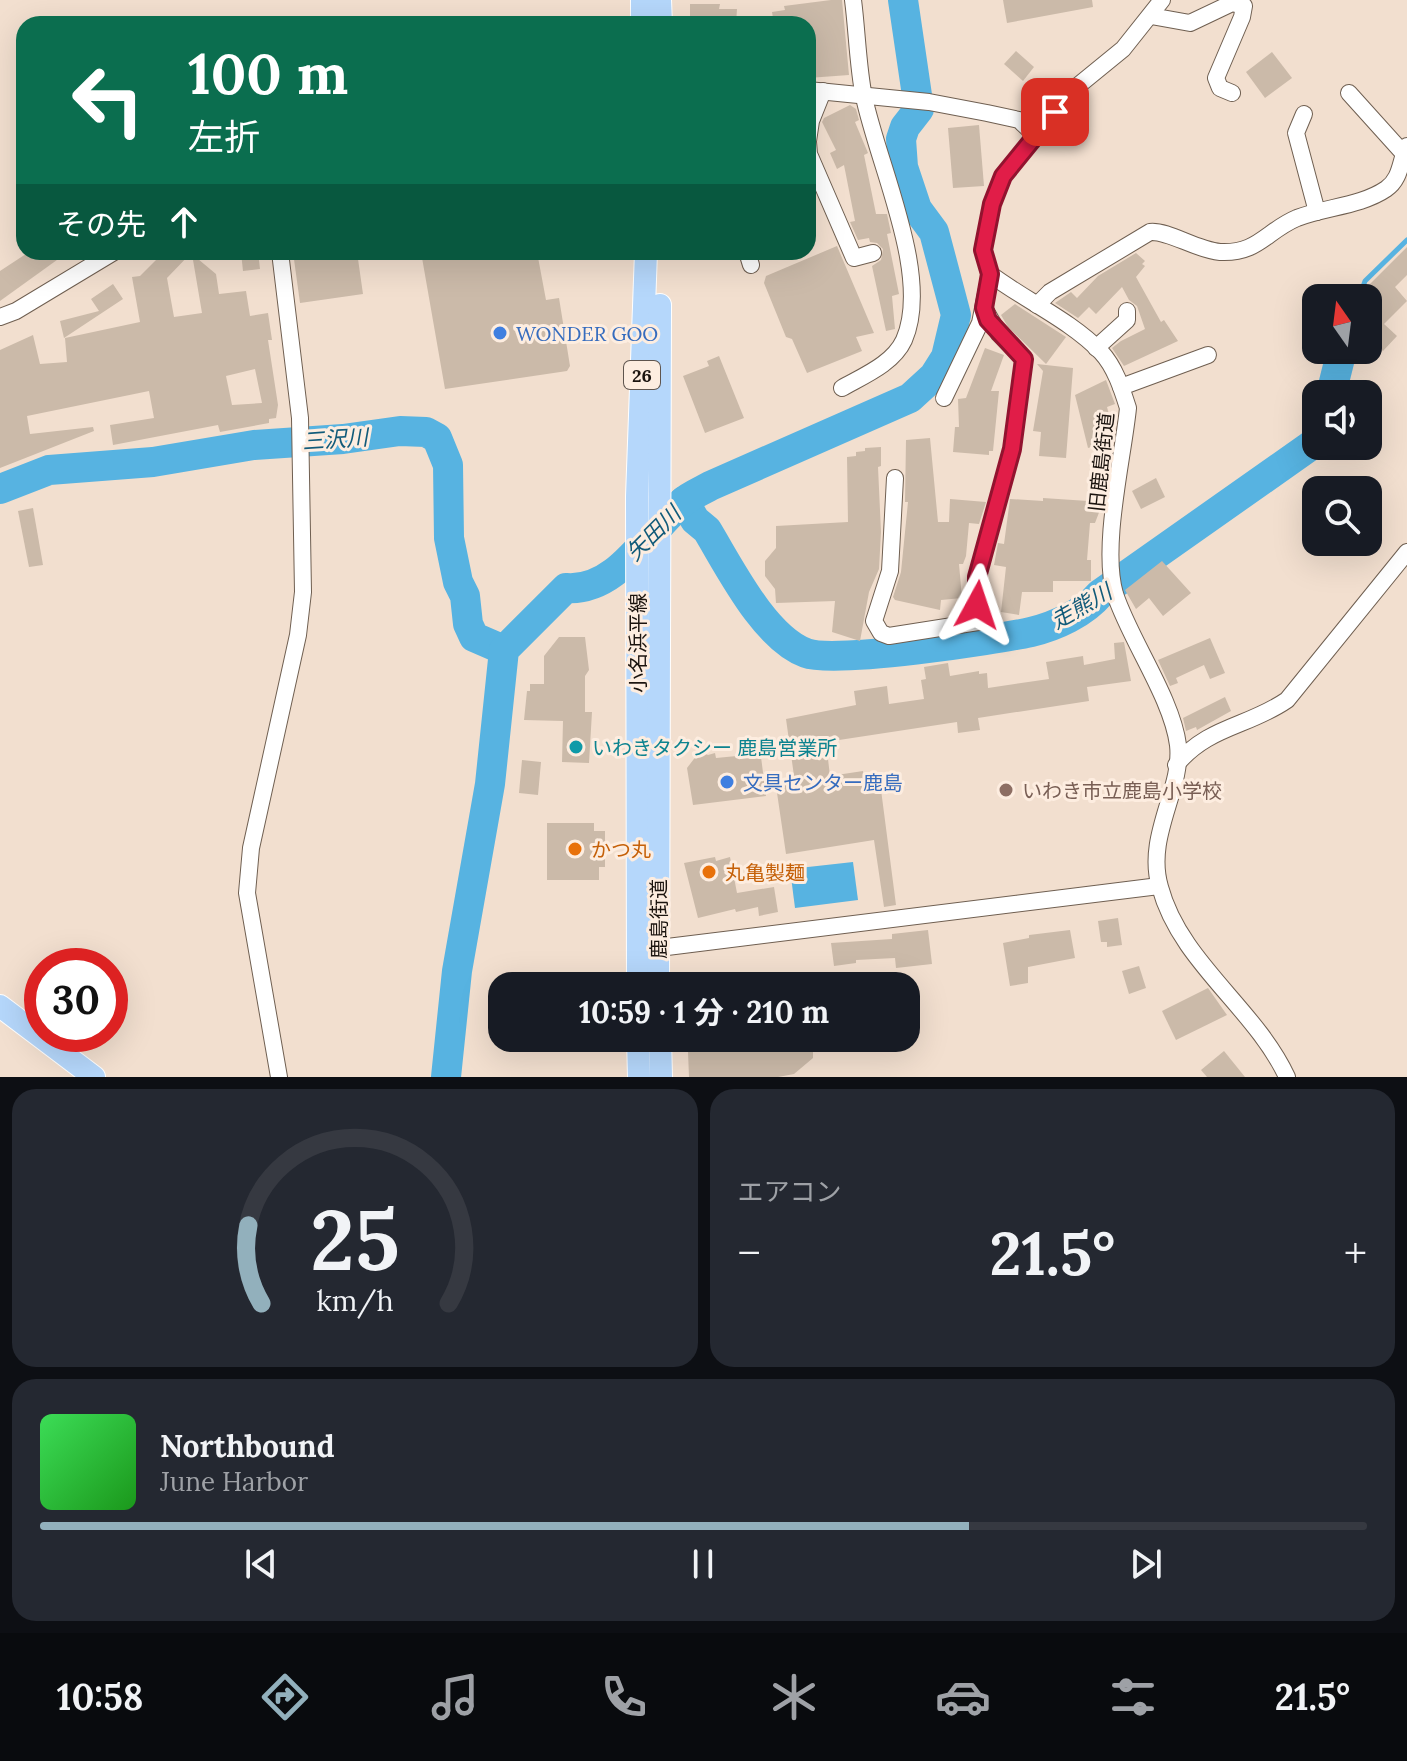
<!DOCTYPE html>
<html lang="ja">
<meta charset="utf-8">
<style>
:root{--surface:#171b24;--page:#242831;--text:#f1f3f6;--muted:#9ea1a6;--line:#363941;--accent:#92b0bc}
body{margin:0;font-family:Lora,"Noto Sans JP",serif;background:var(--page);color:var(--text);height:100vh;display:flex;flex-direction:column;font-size:30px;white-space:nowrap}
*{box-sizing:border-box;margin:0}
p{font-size:26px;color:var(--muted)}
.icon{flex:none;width:44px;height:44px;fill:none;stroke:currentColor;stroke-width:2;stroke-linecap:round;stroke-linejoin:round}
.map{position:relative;height:1077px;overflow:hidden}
.panel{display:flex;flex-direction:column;gap:12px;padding:12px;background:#0d0f14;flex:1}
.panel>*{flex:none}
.hud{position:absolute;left:16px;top:16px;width:800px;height:244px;border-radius:24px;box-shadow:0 8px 32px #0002;background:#0b6e4f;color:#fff;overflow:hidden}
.needle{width:52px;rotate:346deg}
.buttons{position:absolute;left:1302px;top:284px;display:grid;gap:16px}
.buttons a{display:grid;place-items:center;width:80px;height:80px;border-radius:16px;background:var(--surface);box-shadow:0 8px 32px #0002;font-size:40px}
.speed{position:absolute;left:24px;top:948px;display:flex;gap:16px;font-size:40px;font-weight:700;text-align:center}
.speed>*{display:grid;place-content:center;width:104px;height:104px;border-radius:50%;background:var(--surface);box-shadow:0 8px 32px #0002;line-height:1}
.speed .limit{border:12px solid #d22;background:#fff;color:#111}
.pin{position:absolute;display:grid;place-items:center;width:68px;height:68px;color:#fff;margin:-34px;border-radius:16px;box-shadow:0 4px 12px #0006}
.me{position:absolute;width:88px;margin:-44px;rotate:5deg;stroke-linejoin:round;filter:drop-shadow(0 0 6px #0008)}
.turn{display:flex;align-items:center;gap:28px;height:168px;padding:0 40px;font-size:36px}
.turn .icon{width:104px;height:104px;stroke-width:2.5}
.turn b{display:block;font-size:56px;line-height:68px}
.then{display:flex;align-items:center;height:76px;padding:0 40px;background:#0003;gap:16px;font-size:30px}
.big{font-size:60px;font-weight:700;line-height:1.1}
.panel .widget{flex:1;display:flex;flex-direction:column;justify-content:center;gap:12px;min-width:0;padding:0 28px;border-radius:24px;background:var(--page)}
.panel .dial{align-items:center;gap:0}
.dial svg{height:208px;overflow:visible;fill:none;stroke:var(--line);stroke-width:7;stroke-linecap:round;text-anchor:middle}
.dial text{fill:var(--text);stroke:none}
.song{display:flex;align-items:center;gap:24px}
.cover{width:96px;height:96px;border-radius:12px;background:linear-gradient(135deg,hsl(130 70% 55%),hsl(120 70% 35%))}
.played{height:8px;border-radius:4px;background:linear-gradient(90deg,var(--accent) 70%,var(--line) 70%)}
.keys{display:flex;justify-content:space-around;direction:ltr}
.heat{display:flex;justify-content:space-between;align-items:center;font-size:44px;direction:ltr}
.panel .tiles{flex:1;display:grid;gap:12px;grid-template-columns:1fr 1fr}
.widget:last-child{grid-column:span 2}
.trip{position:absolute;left:488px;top:972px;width:432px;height:80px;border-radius:24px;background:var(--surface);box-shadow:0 8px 32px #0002;font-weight:700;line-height:80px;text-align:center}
.menu{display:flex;height:128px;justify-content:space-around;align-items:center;background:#090b0e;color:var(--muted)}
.menu .icon{width:56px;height:56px}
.menu .active{color:var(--accent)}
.menu b{font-size:36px;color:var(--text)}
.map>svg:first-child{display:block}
.water{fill:#57b3e1}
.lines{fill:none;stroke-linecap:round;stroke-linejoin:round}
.stream{stroke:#57b3e1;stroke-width:5}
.river{stroke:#57b3e1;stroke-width:30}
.building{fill:#cbbaa9;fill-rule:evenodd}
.minor-casing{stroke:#6f5f51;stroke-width:18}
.major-casing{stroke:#fff;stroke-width:24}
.minor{stroke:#fff;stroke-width:16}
.major{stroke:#b5d7fb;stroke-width:22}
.route-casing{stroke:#92132f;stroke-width:20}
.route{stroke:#e11d48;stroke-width:14}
.shop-dot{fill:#3f7fe0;stroke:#fdede0;stroke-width:3}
.culture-dot{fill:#0f9aa8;stroke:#fdede0;stroke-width:3}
.education-dot{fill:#8d6e63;stroke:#fdede0;stroke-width:3}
.food-dot{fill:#e8710a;stroke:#fdede0;stroke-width:3}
.labels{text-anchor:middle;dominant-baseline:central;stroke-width:6;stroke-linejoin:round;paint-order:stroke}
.shield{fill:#fdede0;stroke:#5f554e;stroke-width:2}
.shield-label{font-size:18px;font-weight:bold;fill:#1b140f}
.shop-label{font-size:20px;fill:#366cbe;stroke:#fdede0;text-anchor:start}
.street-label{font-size:20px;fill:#1b140f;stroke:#fdede0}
.culture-label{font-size:20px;fill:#0d838f;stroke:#fdede0;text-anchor:start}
.education-label{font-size:20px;fill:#785e54;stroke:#fdede0;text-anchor:start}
.food-label{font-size:20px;fill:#c56008;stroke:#fdede0;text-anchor:start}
.water-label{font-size:22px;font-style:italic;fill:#125b7a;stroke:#fdede0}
</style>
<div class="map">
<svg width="1407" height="1077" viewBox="0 0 1407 1077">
<rect width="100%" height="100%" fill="#f2dfcf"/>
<polygon class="water" points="853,862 858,900 795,908 790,869"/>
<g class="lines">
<polyline class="stream" points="1359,298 1365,281 1407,240"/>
<g class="river">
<polyline points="1331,394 1342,350"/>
<polyline points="0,489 49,470 153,462 254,445 343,439 400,431 426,432 437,438 448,465 449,538 458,582 465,596 468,624 474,637 504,650"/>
<path d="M 684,501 L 695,520 L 707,530 C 730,568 764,637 806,653 C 835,664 995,640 1031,632 C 1056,626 1084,613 1100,594 L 1313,444 L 1316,439"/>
<path d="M 446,1077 L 457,971 L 490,784 L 504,650 L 566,588 C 618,592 648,531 683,502 C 691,495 702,491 710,486 L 910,398 L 934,376 L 946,357 L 956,315 L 934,232 L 917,209 L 903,167 L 901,139 L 905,127 L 919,109 L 903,0"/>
</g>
</g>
<g class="building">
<polygon points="831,0 842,0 849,75 808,78 808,24 774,24 772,12 785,10 784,6"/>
<polygon points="1003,0 1092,0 1093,7 1007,23"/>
<polygon points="690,4 720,4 719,9 737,9 736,24 690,24"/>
<polygon points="1016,51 1034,67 1023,81 1004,64"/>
<polygon points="1272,52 1292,78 1265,98 1246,72"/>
<polygon points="850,105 856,109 859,120 855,122 868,153 864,155 876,214 887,214 891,233 887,234 899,294 892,296 895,329 886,331 872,266 881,260 883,249 877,243 870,242 869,238 858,240 850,222 855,221 844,165 837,169 830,153 836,150 822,122 824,118"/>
<polygon points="979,125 984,186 953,188 948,128"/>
<polygon points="837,246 874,333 856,337 862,351 807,373 792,339 786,337 764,283 766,276"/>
<polygon points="1407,247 1407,275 1395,287 1407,301 1384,324 1397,336 1383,351 1368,336 1368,308 1378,298 1367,287"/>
<polygon points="29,252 68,252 0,301 0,271"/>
<path d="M 164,252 L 192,252 L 167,278 L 174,317 L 202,313 L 192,254 L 216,274 L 219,294 L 246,291 L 250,316 L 268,313 L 272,340 L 268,340 L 278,405 L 276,418 L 269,419 L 269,423 L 220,432 L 218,425 L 113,445 L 110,425 L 154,418 L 149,391 L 27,416 L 30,434 L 93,427 L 94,431 L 0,468 L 0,350 L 33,335 L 40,364 L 67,362 L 65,338 L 140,322 L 132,277 L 140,276 ZM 255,369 L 262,403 L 232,405 L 226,376 Z"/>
<polygon points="241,252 258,252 260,269 243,271"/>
<polygon points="293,252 357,252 363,294 300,303"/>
<polygon points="421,252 537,252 546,300 559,298 570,366 567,371 445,389"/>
<polygon points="1136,253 1145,261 1142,264 1145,266 1136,277 1161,322 1164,320 1178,341 1124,366 1112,348 1121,341 1145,329 1137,306 1129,300 1122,287 1096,314 1089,307 1078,318 1055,303 1071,292 1077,298 1098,276"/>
<polygon points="113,284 123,299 64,338 60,321 99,311 91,299"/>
<polygon points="1015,304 1066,337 1046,364 1008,327 1001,315"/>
<polygon points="985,348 1004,355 991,391 999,391 993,451 989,451 989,455 953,452 955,427 959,427 958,399 966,398"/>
<polygon points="719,356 744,418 705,433 683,376 709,366 707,361"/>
<polygon points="1037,364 1073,368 1066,458 1039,456 1041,432 1033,431 1043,371"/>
<polygon points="1106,380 1115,404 1107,407 1114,433 1112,441 1088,448 1075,395"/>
<polygon points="930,438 938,522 949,522 950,499 986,502 979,524 969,523 966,556 963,564 959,564 962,598 941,600 940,610 895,600 893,597 901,572 908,502 905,502 906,440"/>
<polygon points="881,447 881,466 878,467 881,532 879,569 869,592 860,641 832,632 835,601 776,603 775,589 765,576 765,561 776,548 776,526 848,522 847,457 856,456 856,452 865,451 865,448"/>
<polygon points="1156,478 1165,497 1141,509 1132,491"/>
<polygon points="1043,498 1103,502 1095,523 1090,523 1087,560 1091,560 1091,581 1053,581 1053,592 1022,592 1019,615 1001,612 1006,567 994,565 998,543 1004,544 1010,499 1043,501"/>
<polygon points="33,508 43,565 29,567 18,511"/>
<polygon points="1162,561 1191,593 1163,616 1149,598 1136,609 1125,590"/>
<polygon points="559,637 585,637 589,670 585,676 585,712 592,712 589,763 562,762 563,721 524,720 527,691 530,691 530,684 544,684 544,656"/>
<polygon points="1210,638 1225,673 1210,679 1204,665 1176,678 1178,683 1170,686 1158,660"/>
<polygon points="1124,642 1131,681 1087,687 1089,701 978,718 980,730 958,733 957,722 826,742 830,776 863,771 865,784 880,782 896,905 884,907 874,840 786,854 776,786 795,783 786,719 856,705 854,691 887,686 889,704 924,699 921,680 926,679 924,667 948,663 950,676 979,671 979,674 987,673 988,688 1049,679 1046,662 1083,656 1084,665 1115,659 1114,643"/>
<polygon points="1225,697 1231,711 1197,730 1196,727 1186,731 1183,718"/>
<polygon points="760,749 766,796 693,805 687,768 700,751 708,755 715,753 716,758 747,755 746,751"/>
<polygon points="522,760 541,762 538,795 519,793"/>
<polygon points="547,823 594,823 594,831 605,831 605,867 599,867 599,880 547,880"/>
<polygon points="715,857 716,861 730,857 737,893 774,887 778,912 759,916 758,907 736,912 735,909 698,918 684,863"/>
<polygon points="1118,918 1122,945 1107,947 1107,942 1101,942 1098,921"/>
<polygon points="928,930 932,964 896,968 895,958 856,960 856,963 834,966 831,943 892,939 892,934"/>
<polygon points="1070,930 1075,958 1028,967 1028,983 1010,986 1003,943 1029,938 1029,935"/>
<polygon points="1139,966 1146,988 1129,994 1122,971"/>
<polygon points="1208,988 1227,1015 1176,1040 1162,1011"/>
<polygon points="706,1038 759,1038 760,1048 813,1045 813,1058 794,1074 778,1077 689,1077 688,1052 707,1051"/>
<polygon points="1224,1051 1245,1077 1207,1077 1201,1070"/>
</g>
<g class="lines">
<g class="minor-casing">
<g id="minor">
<path d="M 1162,0 L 1123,49 L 1074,89 L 1003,176 L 992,204 L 983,250 L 990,274 C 1026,301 1070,320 1101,352 C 1115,367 1122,389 1128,408 C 1123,458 1101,547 1115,594 C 1130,640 1172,698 1178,745 C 1183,790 1145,836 1160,887 C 1180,962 1255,1008 1287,1077"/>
<polyline points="1151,16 1190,23 1232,3 1244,6 1242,17 1216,78 1220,88 1232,93"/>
<polyline points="808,90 929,102 987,113 1019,120 1035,135"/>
<polyline points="1349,93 1404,154"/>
<polyline points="1304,114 1296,133 1317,212"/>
<polyline points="808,141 811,121 823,91"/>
<polyline points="808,142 809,154 854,258 873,253"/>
<polyline points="747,252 751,265"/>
<path d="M 1037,305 L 1050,292 L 1150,232 C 1168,230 1196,250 1220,252 C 1258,254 1266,231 1297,218 C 1325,207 1361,206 1386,189 C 1401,179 1400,161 1407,146"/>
<polyline points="0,317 16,311 114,252"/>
<polyline points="1096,348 1127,320 1127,311"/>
<polyline points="1121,387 1208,355"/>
<path d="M 842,388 C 863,376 893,364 904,340 C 932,276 878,165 864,97 C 858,69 857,30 853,0"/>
<polyline points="944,398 980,323 990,274"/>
<polyline points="895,478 890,571 874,621 881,633 889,636 978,622 977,577 1012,449 1024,359 999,334 984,308"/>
<path d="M 1176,765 C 1208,726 1248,727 1287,700 L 1407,552"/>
<polyline points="651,949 1159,886"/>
<polyline points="279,1077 247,893 251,848 298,635 303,592 300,418 280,252"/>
</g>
</g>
<g class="major-casing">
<g id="major">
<polyline points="660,0 661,24"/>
<polyline points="642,24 642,0"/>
<polyline points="638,986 637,497 646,252"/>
<polyline points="658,986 660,305"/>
<polyline points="0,1006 94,1077"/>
<polyline points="638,1038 639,1077"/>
<polyline points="660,1038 661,1077"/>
</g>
</g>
<use href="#minor" class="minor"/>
<use href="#major" class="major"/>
</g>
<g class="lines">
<g class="route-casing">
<polyline id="route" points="977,605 977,577 1012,449 1024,359 988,320 984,308 990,274 983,250 992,204 1003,176 1055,112"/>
</g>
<use href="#route" class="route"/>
</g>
<g class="shop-dot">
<circle cx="500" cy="333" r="8"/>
<circle cx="727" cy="782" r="8"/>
</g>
<circle class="culture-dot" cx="576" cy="747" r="8"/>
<circle class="education-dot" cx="1006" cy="790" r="8"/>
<g class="food-dot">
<circle cx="575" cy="849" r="8"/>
<circle cx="709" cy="872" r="8"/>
</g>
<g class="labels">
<rect class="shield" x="624" y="361" width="36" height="28" rx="6"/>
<g class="shield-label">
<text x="642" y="375">26</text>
</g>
<g class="shop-label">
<text x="516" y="333">WONDER GOO</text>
<text x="743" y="782">文具センター鹿島</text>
</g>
<g class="street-label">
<text transform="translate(1101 462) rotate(-84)">旧鹿島街道</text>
<text transform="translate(637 643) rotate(-90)">小名浜平線</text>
<text transform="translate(658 919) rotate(-90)">鹿島街道</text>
</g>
<g class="culture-label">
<text x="592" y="747">いわきタクシー 鹿島営業所</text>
</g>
<g class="education-label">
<text x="1022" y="790">いわき市立鹿島小学校</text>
</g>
<g class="food-label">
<text x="591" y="849">かつ丸</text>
<text x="725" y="872">丸亀製麺</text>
</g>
<g class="water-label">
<text transform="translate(335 439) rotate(-4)">三沢川</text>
<text transform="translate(653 533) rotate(-45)">矢田川</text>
<text transform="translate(1081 606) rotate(-30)">走熊川</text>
</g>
</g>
</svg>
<div class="buttons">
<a><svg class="needle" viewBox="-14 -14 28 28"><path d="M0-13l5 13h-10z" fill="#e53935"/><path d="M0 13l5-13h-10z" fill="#9ea1a6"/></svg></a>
<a><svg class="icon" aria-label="sound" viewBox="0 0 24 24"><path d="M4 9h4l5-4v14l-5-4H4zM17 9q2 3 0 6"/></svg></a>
<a><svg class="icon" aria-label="search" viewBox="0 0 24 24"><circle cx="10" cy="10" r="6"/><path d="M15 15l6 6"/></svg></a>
</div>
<div class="speed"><div class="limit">30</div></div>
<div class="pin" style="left:1055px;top:112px;background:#d93025"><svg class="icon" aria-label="arrive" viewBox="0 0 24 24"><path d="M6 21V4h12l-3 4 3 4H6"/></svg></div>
<svg class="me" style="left:977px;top:605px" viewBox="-20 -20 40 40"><path d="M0-17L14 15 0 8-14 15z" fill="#e11d48" stroke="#fff" stroke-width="4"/></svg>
<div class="trip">10:59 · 1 分 · 210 m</div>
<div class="hud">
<div class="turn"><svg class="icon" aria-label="left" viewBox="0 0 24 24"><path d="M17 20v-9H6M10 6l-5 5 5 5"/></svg><div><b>100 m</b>左折</div></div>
<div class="then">その先<svg class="icon" aria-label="ahead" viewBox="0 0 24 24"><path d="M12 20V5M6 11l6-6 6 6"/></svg></div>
</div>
</div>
<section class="panel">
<div class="tiles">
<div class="widget dial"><svg viewBox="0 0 100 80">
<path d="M14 69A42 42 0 1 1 86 69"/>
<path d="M14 69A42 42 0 0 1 9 39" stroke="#92b0bc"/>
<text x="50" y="56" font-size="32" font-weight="700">25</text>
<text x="50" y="72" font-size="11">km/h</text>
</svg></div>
<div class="widget"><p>エアコン</p>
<div class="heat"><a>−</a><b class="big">21.5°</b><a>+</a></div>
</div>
<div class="widget">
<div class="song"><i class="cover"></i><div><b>Northbound</b><p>June Harbor</p></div></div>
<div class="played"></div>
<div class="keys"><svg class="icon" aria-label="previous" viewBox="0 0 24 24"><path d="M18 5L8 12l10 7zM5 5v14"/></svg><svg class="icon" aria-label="pause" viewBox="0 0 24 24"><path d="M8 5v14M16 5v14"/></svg><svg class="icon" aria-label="next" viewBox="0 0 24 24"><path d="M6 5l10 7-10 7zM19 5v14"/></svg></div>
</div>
</div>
</section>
<nav class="menu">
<b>10:58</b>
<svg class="icon active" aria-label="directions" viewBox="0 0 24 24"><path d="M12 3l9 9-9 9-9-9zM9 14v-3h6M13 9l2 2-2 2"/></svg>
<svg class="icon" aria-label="music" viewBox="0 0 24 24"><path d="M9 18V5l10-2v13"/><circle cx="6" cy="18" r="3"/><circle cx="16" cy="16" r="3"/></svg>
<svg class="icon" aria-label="phone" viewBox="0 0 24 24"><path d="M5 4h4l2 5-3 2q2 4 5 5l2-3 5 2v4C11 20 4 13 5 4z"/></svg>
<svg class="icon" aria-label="climate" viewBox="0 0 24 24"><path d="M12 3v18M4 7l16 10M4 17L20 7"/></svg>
<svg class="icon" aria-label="car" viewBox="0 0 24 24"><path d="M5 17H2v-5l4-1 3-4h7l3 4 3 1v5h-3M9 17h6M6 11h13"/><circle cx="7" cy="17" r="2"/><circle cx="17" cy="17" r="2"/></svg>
<svg class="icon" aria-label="filters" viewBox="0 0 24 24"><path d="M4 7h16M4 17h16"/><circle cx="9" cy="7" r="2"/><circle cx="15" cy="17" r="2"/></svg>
<b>21.5°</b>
</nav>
